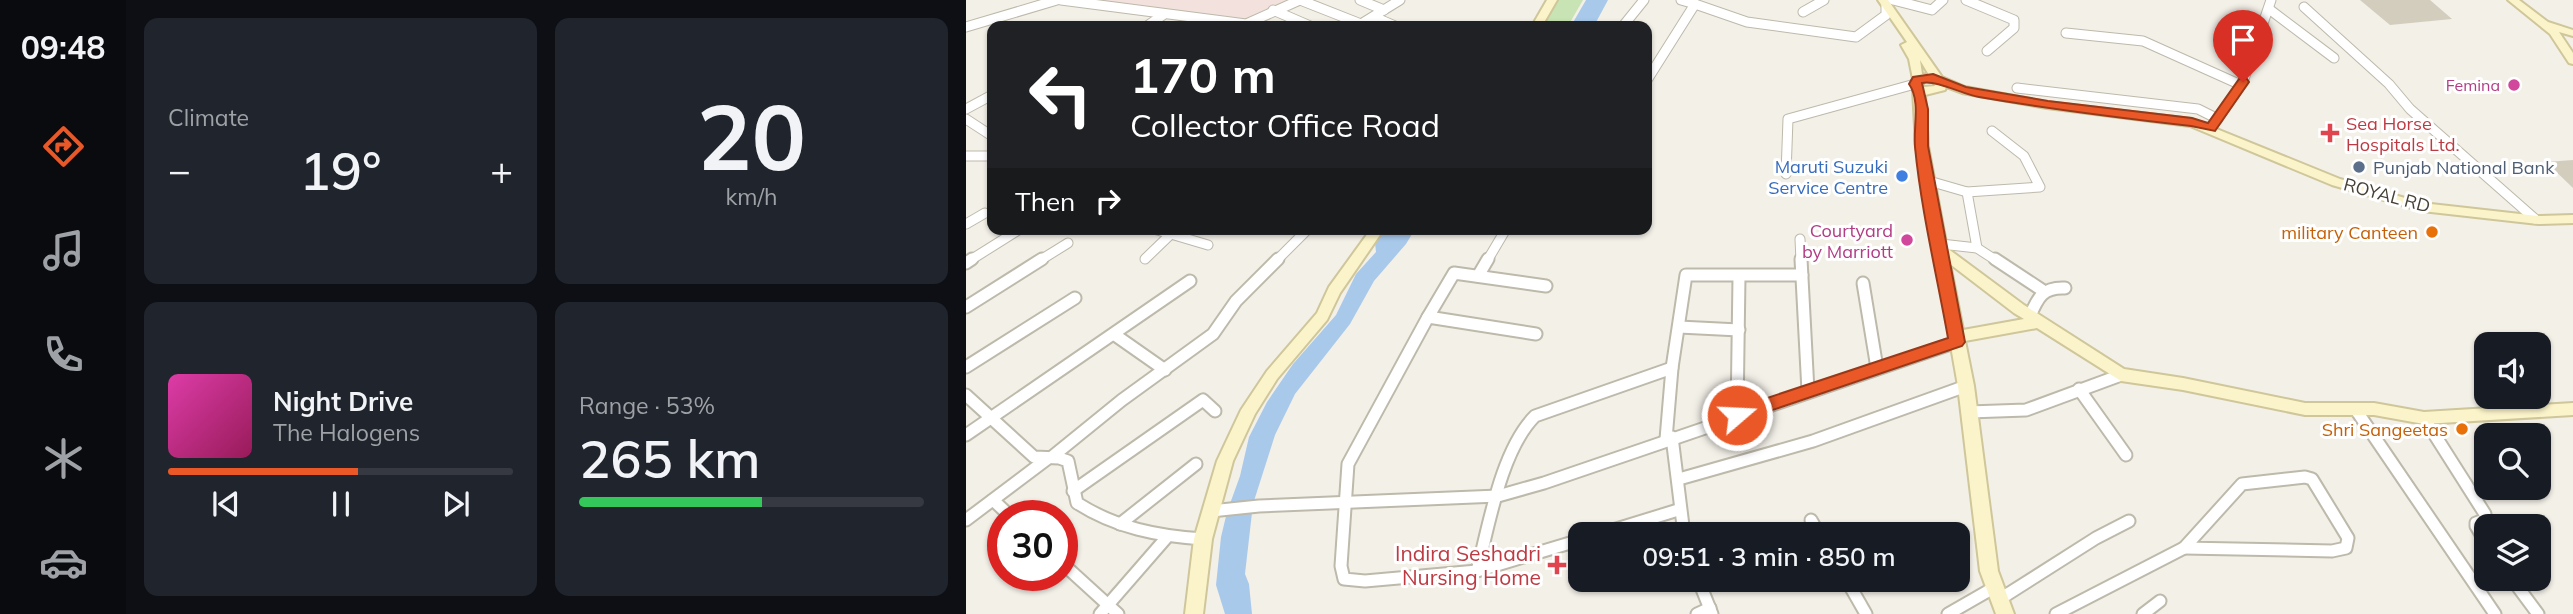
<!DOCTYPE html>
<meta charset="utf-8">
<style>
:root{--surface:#171b24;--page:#20242c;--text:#f1f3f6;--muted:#9ea1a6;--line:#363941;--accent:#ea5827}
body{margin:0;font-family:Mulish,sans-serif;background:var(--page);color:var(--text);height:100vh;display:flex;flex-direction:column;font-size:26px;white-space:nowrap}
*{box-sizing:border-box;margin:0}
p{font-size:23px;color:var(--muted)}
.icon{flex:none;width:38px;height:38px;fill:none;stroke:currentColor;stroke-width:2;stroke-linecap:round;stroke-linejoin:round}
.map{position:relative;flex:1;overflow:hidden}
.details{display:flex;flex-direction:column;gap:18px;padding:18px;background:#0d0f14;width:840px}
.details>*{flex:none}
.guide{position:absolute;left:21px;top:21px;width:665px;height:214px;border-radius:14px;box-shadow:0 2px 5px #0004;background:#202124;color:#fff;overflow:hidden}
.controls{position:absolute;left:1508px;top:332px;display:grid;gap:14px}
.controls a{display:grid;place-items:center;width:77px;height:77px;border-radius:14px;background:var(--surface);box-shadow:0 2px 5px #0004;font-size:35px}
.speed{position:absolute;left:21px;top:500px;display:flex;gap:14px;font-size:35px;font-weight:700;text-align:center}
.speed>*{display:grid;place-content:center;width:91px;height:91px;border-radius:50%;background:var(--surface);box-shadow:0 2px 5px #0004;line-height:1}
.speed .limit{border:10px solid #d22;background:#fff;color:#111}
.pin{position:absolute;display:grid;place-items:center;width:60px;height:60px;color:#fff;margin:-72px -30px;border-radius:50% 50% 50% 0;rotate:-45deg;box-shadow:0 0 7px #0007}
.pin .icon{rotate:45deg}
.me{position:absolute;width:77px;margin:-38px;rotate:71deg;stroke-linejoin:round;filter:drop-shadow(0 0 5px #0008)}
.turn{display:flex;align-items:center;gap:24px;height:147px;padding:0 28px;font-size:32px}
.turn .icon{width:91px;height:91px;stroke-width:2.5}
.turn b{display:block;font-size:49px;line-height:60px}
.then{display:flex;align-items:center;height:66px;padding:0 28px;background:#0003;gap:14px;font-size:26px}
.big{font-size:52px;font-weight:600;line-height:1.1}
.details .tile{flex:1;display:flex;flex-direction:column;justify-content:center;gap:10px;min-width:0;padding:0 24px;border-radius:14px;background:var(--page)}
.details .dial{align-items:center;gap:0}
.dial b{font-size:91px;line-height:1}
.song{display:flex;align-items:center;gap:21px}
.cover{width:84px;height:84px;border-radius:10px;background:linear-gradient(135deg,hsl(320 70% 55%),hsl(330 70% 35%))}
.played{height:7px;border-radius:4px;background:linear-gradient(90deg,var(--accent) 55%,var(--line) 55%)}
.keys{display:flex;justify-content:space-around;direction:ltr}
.heat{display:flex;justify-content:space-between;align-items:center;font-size:38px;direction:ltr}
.charge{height:10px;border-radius:5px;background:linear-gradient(90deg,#34c759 53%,var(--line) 0)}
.details .tiles{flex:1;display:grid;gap:18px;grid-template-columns:repeat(2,1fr)}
.trip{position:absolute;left:602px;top:522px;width:402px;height:70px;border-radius:14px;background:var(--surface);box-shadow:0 2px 5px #0004;font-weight:600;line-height:70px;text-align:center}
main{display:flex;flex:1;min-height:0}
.tab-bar{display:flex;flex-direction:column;width:126px;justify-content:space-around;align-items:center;background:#090b0e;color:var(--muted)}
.tab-bar .icon{width:49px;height:49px}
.tab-bar .active{color:var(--accent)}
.tab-bar b{font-size:32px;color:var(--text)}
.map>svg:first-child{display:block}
.medical{fill:#f2e1dc}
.green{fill:#c9e4b4}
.water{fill:#a9c9eb}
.building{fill:#d3cdbe}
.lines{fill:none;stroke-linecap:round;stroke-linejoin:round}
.street-far1-casing{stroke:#bdb9ab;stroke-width:11}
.street-casing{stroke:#bdb9ab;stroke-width:15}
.secondary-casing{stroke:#cfc69a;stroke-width:4}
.street-far1{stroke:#fff;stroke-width:9}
.street{stroke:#fff;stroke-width:11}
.secondary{fill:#fbf4ca;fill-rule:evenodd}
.route{fill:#ea5827;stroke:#983919;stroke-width:2}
.hotel-dot{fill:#d1479c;stroke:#fff;stroke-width:2.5}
.health-dot{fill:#e0444e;stroke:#fff;stroke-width:2.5}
.service-dot{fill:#5c6f8a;stroke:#fff;stroke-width:2.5}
.shop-dot{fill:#3f7fe0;stroke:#fff;stroke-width:2.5}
.food-dot{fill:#e8710a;stroke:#fff;stroke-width:2.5}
.labels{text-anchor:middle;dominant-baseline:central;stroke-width:6;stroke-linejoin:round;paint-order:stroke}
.far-hotel-label{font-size:16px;fill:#b23c85;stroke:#fff;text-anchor:end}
.health-label{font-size:18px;fill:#be3a42;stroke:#fff;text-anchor:start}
.shop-label{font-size:18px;fill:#366cbe;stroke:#fff;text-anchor:end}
.service-label{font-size:18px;fill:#4e5e75;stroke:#fff;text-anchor:start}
.street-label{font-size:18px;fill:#464137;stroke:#fff}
.hotel-label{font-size:18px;fill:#b23c85;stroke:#fff;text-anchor:end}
.food-label{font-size:18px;fill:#c56008;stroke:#fff;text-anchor:end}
.near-health-label{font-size:21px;fill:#be3a42;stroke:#fff;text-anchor:end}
</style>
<main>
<nav class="tab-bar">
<b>09:48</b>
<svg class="icon active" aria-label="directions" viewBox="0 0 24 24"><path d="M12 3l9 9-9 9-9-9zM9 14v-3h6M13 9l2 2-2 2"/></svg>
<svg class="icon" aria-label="music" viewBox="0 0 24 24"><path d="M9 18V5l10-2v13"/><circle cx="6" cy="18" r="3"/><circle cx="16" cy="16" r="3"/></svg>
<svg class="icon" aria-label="phone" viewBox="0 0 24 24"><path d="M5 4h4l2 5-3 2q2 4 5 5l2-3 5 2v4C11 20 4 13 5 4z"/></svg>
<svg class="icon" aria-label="climate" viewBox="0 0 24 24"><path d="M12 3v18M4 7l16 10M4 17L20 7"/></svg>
<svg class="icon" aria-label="car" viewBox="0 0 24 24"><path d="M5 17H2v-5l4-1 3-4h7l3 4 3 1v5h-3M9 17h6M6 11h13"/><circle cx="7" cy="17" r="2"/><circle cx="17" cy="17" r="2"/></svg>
</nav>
<section class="details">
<div class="tiles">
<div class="tile"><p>Climate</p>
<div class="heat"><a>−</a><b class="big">19°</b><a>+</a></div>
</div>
<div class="tile dial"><b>20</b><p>km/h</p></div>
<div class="tile">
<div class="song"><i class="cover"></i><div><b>Night Drive</b><p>The Halogens</p></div></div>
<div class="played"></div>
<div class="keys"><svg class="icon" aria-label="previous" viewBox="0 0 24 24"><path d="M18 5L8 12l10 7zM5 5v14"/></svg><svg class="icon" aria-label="pause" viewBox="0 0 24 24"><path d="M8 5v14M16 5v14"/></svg><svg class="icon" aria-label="next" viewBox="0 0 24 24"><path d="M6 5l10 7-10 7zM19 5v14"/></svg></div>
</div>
<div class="tile"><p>Range · 53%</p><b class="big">265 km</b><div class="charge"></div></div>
</div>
</section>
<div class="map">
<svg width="1607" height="614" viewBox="0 0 1607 614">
<rect width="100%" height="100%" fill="#f3f0e8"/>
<polygon class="medical" points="117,0 330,0 282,22"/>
<polygon class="green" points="591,0 617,0 602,26 575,26"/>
<g class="water">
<polygon points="620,0 642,0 628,26 605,26"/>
<polygon points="417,229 449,229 440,244 408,281 384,324 329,394 309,435 287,504 279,574 283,584 286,614 259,614 250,585 255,537 261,512 274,476 283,437 301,402 327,364 370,315 390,274 410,252 409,243"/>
</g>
<g class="building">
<polygon points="1394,0 1464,0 1486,19 1424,25"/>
<polygon points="1607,160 1607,188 1580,162"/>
</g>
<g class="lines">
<g class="street-far1-casing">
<g id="street-far1">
<polyline points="95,0 280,24 334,0"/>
<polyline points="334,0 395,24 434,0"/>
<polyline points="394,0 418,10"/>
<polyline points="715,0 729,4"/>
<polyline points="927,0 966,10 977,0"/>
<polyline points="1000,0 1048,20 1048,28 1021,51"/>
<polyline points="1338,7 1423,84 1444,109 1569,219"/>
<polyline points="1303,9 1368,58"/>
<polyline points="307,10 344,26"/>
<polyline points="837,12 858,0"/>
<polyline points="408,17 429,26"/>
<polyline points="181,26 197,15"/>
<polyline points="657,26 678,0"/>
<polyline points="0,27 91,0"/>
<polyline points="1100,33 1177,41 1275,85"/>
<polyline points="681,80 729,4 781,22 890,37 920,15 920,0"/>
<polyline points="1051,88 1232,109 1252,119"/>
<polyline points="0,109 26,95"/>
<polyline points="0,119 26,136"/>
<polyline points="1245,128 1277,82 1305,0"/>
<polyline points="0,156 26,156"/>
<polyline points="820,174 822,119 949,84"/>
<polyline points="963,181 1001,192"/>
<polyline points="0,224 19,213"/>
<polyline points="188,229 242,245"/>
<polyline points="834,239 835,261"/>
<polyline points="975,244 1011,248 1031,261"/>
<polyline points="1011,248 1001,192 1074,187 1058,156 1026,131"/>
<polyline points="179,259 208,231"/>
<polyline points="3,261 54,229"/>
<polyline points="73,261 102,243"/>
<polyline points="310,261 342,229"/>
<polyline points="521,261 540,229"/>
</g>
</g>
<g class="street-casing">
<g id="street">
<polyline points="835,259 842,391"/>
<polyline points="1029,259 1076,290"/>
<polyline points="0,263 6,259"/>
<polyline points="512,276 522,259"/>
<polyline points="897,283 911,368"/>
<polyline points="0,307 76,259"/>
<path d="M 1064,316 C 1072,297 1077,287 1099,288"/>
<polyline points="462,317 488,273 580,286"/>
<polyline points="713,327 773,330"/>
<polyline points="149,335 199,370"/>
<polyline points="0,367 109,298"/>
<polyline points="706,368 720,275 836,275"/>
<polyline points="1113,389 1160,455"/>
<path d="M 0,395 L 68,457 L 93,458 L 102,461 L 111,503 C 150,528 192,536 237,539"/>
<polyline points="1390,410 1529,614"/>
<polyline points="1003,412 1060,410 1155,375"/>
<polyline points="771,415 773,277"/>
<polyline points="1458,418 1519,514 1518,520 1510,523 1510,526 1521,544"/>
<polyline points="0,435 224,281"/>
<polyline points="706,437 718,534"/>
<polyline points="87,456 156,400 247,334 270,301 312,259"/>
<polygon points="1339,477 1346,479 1382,538 1380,548 1366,551 1218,548 1276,484"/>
<polyline points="713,479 847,441 1000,386"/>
<polyline points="107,491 237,400 249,411"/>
<polyline points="27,500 44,516"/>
<polyline points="245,511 293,506 532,496 578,483 991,342"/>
<polyline points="0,520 81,459"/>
<polyline points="845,520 853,534"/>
<polyline points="154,524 230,464"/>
<polyline points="634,534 712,510"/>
<path d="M 614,540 L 511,571 C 523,525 535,450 569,416 L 706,368 L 700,439"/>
<polyline points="96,563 152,614"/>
<polyline points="511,571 399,581 378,579 375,566 382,464 462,317 570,334"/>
<polyline points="732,579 746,614"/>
<polyline points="880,579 900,614"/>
<polyline points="1546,579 1572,614"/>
<polyline points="1034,599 1130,538 1163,521"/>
<polyline points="134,614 201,537"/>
<polyline points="731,614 744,608"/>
<polyline points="982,614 1029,587"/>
<polyline points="1090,614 1218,548"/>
<polyline points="1177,614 1194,601"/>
</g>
</g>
<g class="secondary-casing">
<g id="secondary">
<polygon points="581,0 591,0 576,26 566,26"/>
<path d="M 912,0 L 922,0 L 976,77 L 999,87 L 1081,102 L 1226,119 L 1374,179 L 1456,203 L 1572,216 L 1607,215 L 1607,223 L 1572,224 L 1456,211 L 1366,185 L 1224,126 L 1081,108 L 996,93 L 980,87 L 979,90 L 959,95 L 962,146 L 981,248 L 1058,305 L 1158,369 L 1217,378 L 1339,403 L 1408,403 L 1458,412 L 1607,403 L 1607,415 L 1458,424 L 1408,415 L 1339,415 L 1217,390 L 1155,381 L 1071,328 L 999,341 L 1008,386 L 1032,571 L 1048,614 L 1030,614 L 1014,571 L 992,386 L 950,146 L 947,89 L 945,82 L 947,79 L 943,59 L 935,45 L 941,42 ZM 954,60 L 963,75 L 956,74 ZM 960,81 L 967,82 L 969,86 L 958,87 L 956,83 ZM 984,264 L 1048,313 L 1058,319 L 997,330 Z"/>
<polygon points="1542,0 1553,0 1582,22 1607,30 1607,36 1593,32 1607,53 1607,64 1603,63 1584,34"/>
<polygon points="405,229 418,229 374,293 361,320 311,379 289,414 267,461 246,539 237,614 219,614 228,539 251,461 275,410 301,371 351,313 363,287"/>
</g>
</g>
<use href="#street-far1" class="street-far1"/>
<use href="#street" class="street"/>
<use href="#secondary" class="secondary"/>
</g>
<path class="route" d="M 967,74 L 1000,87 L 1082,101 L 1226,118 L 1242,123 L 1273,79 L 1281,79 L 1283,82 L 1249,131 L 1225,126 C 1154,118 1083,109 1013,97 C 995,94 972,80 956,83 L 962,109 L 962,146 L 999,342 L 996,346 L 771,422 L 765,420 L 762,415 L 765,410 L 982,338 C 971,276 955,210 949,147 C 947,128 955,101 943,84 L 947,77 Z"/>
<g class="hotel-dot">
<circle cx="1548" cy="85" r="7"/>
<circle cx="941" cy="240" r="7"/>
</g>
<g class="health-dot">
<path d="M1360.5 122.5h7v7h7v7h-7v7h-7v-7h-7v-7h7z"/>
<path d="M587.5 554.5h7v7h7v7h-7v7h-7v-7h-7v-7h7z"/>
</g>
<circle class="service-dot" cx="1393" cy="167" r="7"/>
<circle class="shop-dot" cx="936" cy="176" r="7"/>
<g class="food-dot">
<circle cx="1466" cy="232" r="7"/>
<circle cx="1496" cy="429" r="7"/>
</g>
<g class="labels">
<g class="far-hotel-label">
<text x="1534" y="85">Femina</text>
</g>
<g class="health-label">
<text x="1380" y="123">Sea Horse<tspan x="1380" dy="21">Hospitals Ltd.</tspan></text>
</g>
<g class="shop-label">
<text x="922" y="166">Maruti Suzuki<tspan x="922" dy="21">Service Centre</tspan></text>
</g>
<g class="service-label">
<text x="1407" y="167">Punjab National Bank</text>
</g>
<g class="street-label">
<text transform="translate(1421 195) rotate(15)">ROYAL RD</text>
</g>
<g class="hotel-label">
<text x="927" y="230">Courtyard<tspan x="927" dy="21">by Marriott</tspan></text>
</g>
<g class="food-label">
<text x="1452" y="232">military Canteen</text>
<text x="1482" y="429">Shri Sangeetas</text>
</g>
<g class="near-health-label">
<text x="575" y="553">Indira Seshadri<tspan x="575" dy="24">Nursing Home</tspan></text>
</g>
</g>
</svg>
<div class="controls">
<a><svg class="icon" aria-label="sound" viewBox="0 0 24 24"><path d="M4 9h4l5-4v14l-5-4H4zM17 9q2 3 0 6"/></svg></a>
<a><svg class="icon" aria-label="search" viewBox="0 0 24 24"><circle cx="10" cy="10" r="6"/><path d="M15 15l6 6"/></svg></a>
<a><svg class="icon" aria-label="layers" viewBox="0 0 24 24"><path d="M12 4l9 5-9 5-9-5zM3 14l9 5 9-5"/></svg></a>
</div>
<div class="speed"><div class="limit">30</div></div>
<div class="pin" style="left:1277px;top:82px;background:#d93025"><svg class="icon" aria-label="arrive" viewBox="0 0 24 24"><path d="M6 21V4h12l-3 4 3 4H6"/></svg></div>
<svg class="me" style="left:771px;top:415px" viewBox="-20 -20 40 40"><circle r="17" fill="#ea5827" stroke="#fff" stroke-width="3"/><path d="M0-11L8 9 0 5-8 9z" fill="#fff"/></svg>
<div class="trip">09:51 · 3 min · 850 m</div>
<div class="guide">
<div class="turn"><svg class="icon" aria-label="left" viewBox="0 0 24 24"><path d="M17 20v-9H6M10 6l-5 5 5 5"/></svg><div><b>170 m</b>Collector Office Road</div></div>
<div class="then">Then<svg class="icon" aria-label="right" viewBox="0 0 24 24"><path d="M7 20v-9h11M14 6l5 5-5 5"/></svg></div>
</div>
</div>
</main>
